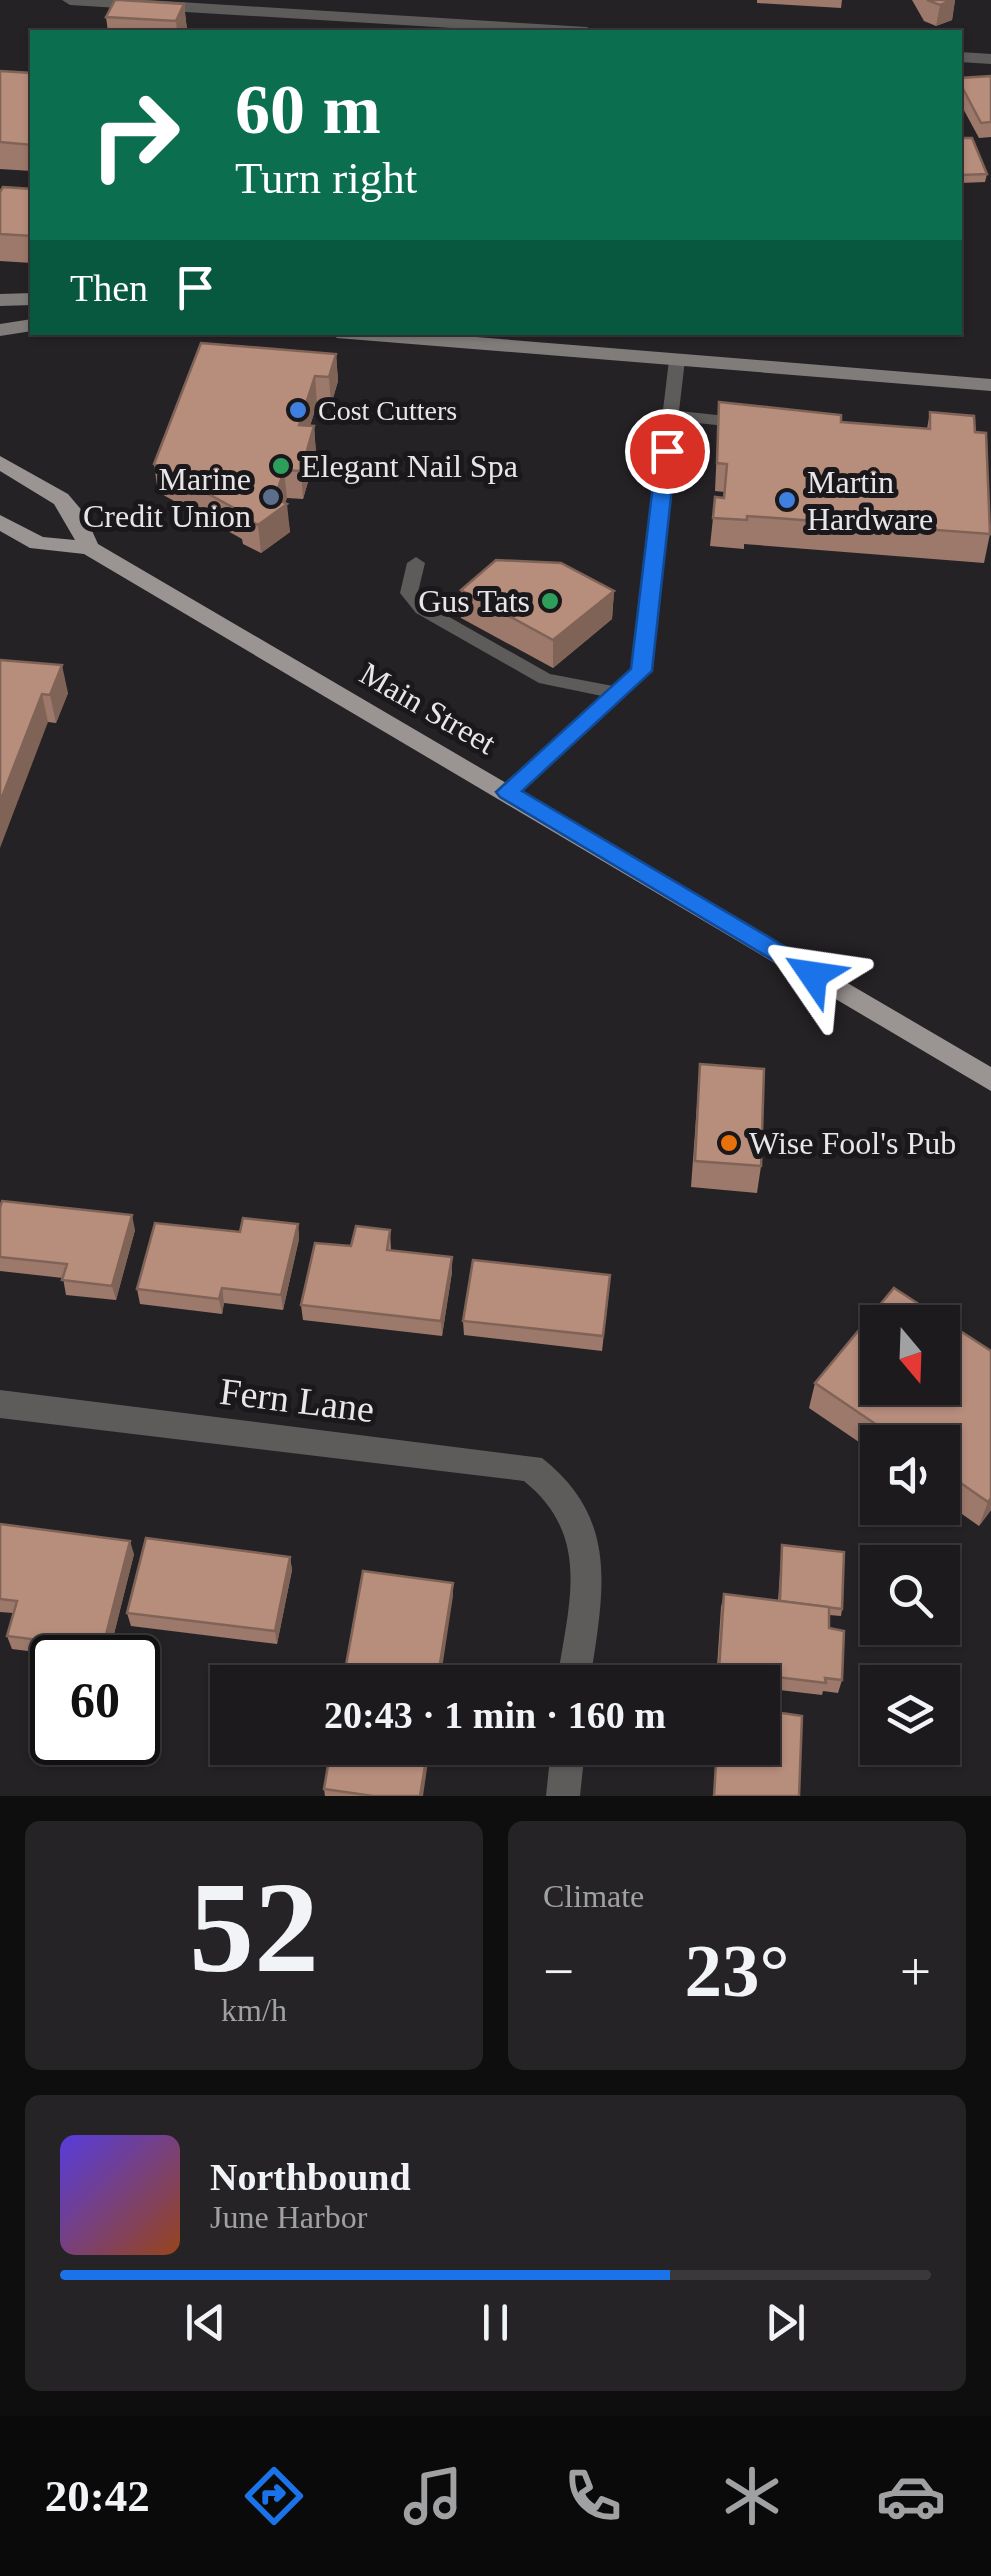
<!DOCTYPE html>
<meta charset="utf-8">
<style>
:root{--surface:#1c1a1c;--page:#252325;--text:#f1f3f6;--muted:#a0a1a3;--line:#3a383b;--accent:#1a73e8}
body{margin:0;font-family:Georgia,serif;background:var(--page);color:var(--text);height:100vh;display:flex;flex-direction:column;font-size:38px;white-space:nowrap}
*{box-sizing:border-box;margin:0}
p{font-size:32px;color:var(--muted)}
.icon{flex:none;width:55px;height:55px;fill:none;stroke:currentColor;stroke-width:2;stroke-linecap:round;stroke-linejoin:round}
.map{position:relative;height:1796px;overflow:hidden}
.sheet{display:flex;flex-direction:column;gap:25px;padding:25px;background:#0f0e0f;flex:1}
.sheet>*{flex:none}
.top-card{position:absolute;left:30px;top:30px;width:932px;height:305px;border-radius:0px;box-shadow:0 2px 8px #0004,0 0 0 2px var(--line);background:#0b6e4f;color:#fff;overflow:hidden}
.needle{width:65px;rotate:161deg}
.fabs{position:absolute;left:860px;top:1305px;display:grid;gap:20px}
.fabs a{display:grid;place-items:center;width:100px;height:100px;border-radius:0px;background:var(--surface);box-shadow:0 2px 8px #0004,0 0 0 2px var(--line);font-size:50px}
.speed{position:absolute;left:30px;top:1635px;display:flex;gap:20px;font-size:50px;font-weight:700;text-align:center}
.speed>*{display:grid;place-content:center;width:130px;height:130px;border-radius:50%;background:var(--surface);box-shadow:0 2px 8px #0004,0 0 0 2px var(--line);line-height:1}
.speed .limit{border:5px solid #111;border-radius:15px;background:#fff;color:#111}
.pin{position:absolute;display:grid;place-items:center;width:85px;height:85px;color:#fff;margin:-42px;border:5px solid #fff;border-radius:50%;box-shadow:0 2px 10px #0007}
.me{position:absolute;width:110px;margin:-55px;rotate:302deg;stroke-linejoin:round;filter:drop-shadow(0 0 8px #0008)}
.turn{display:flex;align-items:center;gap:35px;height:210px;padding:0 40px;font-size:45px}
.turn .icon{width:130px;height:130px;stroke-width:2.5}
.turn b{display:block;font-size:70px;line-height:85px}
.then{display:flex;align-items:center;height:95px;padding:0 40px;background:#0003;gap:20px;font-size:38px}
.big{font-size:75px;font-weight:700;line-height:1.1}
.sheet .widget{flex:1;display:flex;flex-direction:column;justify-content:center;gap:15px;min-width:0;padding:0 35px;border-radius:15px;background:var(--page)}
.sheet .dial{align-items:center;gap:0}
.dial b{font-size:130px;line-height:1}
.song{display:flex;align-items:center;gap:30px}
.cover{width:120px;height:120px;border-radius:15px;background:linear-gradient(135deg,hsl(250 70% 55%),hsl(20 70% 35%))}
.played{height:10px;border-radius:5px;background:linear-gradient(90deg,var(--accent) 70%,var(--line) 70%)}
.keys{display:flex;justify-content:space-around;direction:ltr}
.heat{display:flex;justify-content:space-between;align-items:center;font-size:55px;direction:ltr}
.sheet .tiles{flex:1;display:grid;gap:25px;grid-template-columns:1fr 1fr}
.widget:last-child{grid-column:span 2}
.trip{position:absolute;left:210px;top:1665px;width:570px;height:100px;border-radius:0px;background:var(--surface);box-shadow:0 2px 8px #0004,0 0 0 2px var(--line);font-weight:700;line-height:100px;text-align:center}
.menu{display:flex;height:160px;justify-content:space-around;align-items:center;background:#0b0a0b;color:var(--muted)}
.menu .icon{width:70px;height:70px}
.menu .on{color:var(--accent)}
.menu b{font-size:45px;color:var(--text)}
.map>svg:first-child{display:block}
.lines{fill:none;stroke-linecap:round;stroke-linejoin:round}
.service{fill:#5e5c5a;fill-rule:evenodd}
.minor{fill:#5e5c5a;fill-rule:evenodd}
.secondary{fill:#807c7a;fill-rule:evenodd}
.primary{fill:#9a9492;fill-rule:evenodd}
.wall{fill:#9d796b}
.shaded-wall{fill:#806357}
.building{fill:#b78d7c;stroke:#806357;stroke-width:2.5;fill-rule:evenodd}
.route{fill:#1a73e8;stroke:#114b97;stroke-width:2.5}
.shop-dot{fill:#3f7fe0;stroke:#1b181c;stroke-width:4}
.leisure-dot{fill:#2e9e5b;stroke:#1b181c;stroke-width:4}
.service-dot{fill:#5c6f8a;stroke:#1b181c;stroke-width:4}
.food-dot{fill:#e8710a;stroke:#1b181c;stroke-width:4}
.labels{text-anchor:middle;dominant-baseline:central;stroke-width:10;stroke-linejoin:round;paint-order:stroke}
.far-poi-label{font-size:28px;fill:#e8e6e9;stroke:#1b181c;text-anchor:start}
.poi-label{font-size:32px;fill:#e8e6e9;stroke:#1b181c;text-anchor:start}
.street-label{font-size:32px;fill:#e8e6e9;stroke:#1b181c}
.near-street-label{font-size:38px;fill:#e8e6e9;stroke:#1b181c}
</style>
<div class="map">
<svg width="991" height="1796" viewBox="0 0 991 1796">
<rect width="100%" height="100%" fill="#252226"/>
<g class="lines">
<polygon class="service" points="677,355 685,360 679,411 745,418 753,423 745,428 678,421 650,671 514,797 500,797 497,792 500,787 602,696 539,683 416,613 400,593 407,563 416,557 425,563 418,592 428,605 550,674 613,686 632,669 669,360"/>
<g class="minor">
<polygon points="62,0 147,0 587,27 595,32 517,32 70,5"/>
<polygon points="960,52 991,54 991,64 960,62"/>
<path d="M 0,1390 L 542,1458 C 621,1520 603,1594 590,1682 L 557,1682 C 568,1605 593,1537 524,1481 L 0,1418 Z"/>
<polygon points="551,1748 585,1748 580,1796 546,1796"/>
</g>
<g class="secondary">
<polygon points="32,293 32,305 0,306 0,294"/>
<polygon points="32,319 32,331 0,336 0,324"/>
<polygon points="328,332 414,332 991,379 991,391 337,338"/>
</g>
<polygon class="primary" points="0,456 68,494 84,513 98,544 991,1067 991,1091 84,554 30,548 0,531 0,515 43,537 75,540 54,504 0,471"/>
</g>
<g class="wall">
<polygon points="757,0 842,0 841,8 757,3"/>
<polygon points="912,0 955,0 952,20 936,26 924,21"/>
<polygon points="184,4 187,30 185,32 108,32 106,17"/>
<polygon points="0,71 32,73 32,171 0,169"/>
<polygon points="991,76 991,137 979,138 960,103 960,78"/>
<polygon points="960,138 987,174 985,182 960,183"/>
<polygon points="32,189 32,263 0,261 0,192"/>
<polygon points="336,354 338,381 331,405 317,404 310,426 314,426 316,454 303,499 287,498 285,503 290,532 261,553 243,544 242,539 158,492 154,464"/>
<polygon points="719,402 841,422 927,429 930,412 975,432 990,534 984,563 744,544 744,549 710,546 713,518 724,498 725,492 715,491"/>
<polygon points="461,590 614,591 612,619 553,668 461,618"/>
<polygon points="0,660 68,693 56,723 48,722"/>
<polygon points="700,1064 761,1166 757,1193 691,1187"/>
<polygon points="0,1208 135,1230 116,1300 66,1295 63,1278 0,1271"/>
<polygon points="298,1224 299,1239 283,1310 224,1303 222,1314 140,1304 137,1289 240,1232"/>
<polygon points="390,1230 391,1250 452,1272 442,1336 303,1320 301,1305 351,1246"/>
<polygon points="609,1290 602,1351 464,1335 463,1321"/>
<polygon points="991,1351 991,1510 979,1526 942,1500 942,1442 878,1442 878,1455 809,1408 815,1383"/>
<polygon points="0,1524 134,1554 108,1658 52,1658 52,1669 50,1661 52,1654 12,1649 7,1636 13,1613 0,1612"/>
<polygon points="782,1545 842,1609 841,1616 829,1615 829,1628 842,1680 838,1693 823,1691 822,1695 762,1688 762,1682 716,1682 721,1607 724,1594 778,1601"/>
<polygon points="290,1557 292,1570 277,1644 131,1626 127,1613"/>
<polygon points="324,1789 423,1796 325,1796"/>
</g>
<g class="shaded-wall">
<polygon points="952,0 955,0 952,20 936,26 940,5"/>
<polygon points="184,4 187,30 185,32 177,32 176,21"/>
<polygon points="336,354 338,381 331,405 329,377"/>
<polygon points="315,376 317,404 301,453 299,425"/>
<polygon points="314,426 316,454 303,499 301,471"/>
<polygon points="284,470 287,498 284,506 287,504 290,532 261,553 258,525 275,498"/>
<polygon points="614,591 612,619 553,668 553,640"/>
<polygon points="62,665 68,693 56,723 50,695"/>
<polygon points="42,694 48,722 0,848 0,802"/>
<polygon points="132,1215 135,1230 116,1300 112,1286"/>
<polygon points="298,1224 299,1239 283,1310 281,1295"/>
<polygon points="452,1257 452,1272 442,1336 441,1321"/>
<polygon points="222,1288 224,1303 222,1314 219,1299"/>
<polygon points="991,1498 991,1510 979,1526 988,1502"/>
<polygon points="130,1541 134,1554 108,1658 100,1658"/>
<polygon points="290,1557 292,1570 277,1644 275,1631"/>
<polygon points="453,1583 453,1596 440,1682 437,1682"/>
<polygon points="428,1748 430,1748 423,1796 420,1796"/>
</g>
<g class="building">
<polygon points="115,0 120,0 184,4 176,21 106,17"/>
<polygon points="927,0 952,0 940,5"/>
<polygon points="0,71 32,73 32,145 0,142"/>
<polygon points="991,76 991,122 981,123 960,83 960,78"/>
<polygon points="960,138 972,138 987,174 960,175"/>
<polygon points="3,187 32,189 32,236 0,234 0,192"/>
<polygon points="201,343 336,354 329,377 315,376 299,425 314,426 301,471 284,470 275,498 287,504 258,525 240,515 243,513 154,464"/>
<polygon points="719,402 841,415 841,422 930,429 930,412 974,416 975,432 986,433 990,534 747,516 747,520 713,518 715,497 724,498 727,464 717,463"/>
<polygon points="496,560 561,563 614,591 553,640 461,590"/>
<polygon points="0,660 62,665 50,695 42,694 0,802"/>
<polygon points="700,1064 764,1069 761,1166 695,1161"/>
<polygon points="2,1201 132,1215 112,1286 62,1280 67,1264 0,1257 0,1208"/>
<polygon points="243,1218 298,1224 281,1295 222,1288 219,1299 137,1289 155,1223 240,1232"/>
<polygon points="356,1226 390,1230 387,1250 452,1257 441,1321 301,1305 315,1243 351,1246"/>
<polygon points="473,1260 610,1275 603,1336 463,1321"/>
<path d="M 894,1288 L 991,1351 L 991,1498 L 988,1502 L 942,1470 L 942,1442 L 902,1442 L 815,1383 ZM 878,1322 L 942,1322 L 942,1388 L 878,1388 Z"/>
<polygon points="0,1524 130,1541 100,1658 52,1658 52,1662 50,1661 55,1642 7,1636 17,1601 0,1599"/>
<polygon points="146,1538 290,1557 275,1631 127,1613"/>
<polygon points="782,1545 844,1552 842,1609 780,1601"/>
<polygon points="363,1571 453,1583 437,1682 343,1682"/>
<polygon points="724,1594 829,1607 829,1628 844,1631 842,1680 825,1678 826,1683 719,1670"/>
<polygon points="762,1710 802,1716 799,1796 714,1796 717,1748 762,1748"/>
<polygon points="331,1748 428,1748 420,1796 373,1796 324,1789"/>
</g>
<polygon class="route" points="667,445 676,451 652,671 522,791 821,968 824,975 813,984 500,797 496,792 631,669 657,451"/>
<g class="shop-dot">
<circle cx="298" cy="410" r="10"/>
<circle cx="787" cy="500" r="10"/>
</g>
<g class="leisure-dot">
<circle cx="281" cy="466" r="10"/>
<circle cx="550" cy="601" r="10"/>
</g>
<circle class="service-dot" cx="271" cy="497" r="10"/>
<circle class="food-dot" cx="729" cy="1143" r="10"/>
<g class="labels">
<g class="far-poi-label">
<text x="318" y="410">Cost Cutters</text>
</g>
<g class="poi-label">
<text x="301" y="466">Elegant Nail Spa</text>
<text x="251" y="479" text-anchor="end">Marine<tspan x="251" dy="37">Credit Union</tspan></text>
<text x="807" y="482">Martin<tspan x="807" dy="37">Hardware</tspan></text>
<text x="530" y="601" text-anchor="end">Gus Tats</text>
<text x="749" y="1143">Wise Fool's Pub</text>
</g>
<g class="street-label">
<text transform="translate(428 708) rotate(30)">Main Street</text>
</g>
<g class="near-street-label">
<text transform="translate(297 1400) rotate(7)">Fern Lane</text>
</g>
</g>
</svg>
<div class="fabs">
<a><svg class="needle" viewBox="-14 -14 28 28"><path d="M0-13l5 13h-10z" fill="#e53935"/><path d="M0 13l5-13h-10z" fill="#a0a1a3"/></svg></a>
<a><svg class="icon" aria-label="sound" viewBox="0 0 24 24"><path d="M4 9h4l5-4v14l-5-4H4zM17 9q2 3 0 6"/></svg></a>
<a><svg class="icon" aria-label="search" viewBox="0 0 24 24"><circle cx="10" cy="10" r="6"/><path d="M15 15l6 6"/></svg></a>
<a><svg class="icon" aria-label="layers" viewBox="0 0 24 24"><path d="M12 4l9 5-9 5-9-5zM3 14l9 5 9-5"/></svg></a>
</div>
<div class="speed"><div class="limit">60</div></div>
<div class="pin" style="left:667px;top:451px;background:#d93025"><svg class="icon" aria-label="arrive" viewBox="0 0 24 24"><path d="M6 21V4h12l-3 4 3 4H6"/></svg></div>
<svg class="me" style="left:813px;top:975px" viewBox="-20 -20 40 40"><path d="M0-17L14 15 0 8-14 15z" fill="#1a73e8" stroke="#fff" stroke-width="4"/></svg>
<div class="trip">20:43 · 1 min · 160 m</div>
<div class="top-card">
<div class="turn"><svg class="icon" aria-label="right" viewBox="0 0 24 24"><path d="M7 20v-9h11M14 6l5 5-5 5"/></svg><div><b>60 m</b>Turn right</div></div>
<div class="then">Then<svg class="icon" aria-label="arrive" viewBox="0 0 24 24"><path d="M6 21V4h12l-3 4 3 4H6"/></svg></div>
</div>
</div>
<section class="sheet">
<div class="tiles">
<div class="widget dial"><b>52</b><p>km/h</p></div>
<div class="widget"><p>Climate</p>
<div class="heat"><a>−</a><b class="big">23°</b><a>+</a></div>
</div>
<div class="widget">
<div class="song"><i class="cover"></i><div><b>Northbound</b><p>June Harbor</p></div></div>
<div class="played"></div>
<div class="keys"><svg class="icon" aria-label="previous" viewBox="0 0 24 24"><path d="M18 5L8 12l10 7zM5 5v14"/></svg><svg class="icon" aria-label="pause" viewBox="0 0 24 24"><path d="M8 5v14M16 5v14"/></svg><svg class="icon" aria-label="next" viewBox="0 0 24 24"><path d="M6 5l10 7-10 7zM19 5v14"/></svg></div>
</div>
</div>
</section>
<nav class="menu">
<b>20:42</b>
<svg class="icon on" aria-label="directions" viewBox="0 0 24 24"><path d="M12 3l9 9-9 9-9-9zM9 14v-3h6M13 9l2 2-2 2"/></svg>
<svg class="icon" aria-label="music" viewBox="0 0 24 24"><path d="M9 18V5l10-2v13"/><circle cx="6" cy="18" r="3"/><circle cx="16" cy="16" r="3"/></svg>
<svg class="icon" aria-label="phone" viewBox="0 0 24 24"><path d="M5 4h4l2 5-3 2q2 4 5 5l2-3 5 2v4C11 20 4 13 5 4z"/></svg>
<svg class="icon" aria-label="climate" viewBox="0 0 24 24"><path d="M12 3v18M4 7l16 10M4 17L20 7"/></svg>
<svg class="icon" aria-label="car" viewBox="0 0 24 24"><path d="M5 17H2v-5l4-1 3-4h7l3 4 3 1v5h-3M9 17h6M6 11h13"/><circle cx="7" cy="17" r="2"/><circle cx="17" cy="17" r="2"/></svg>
</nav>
